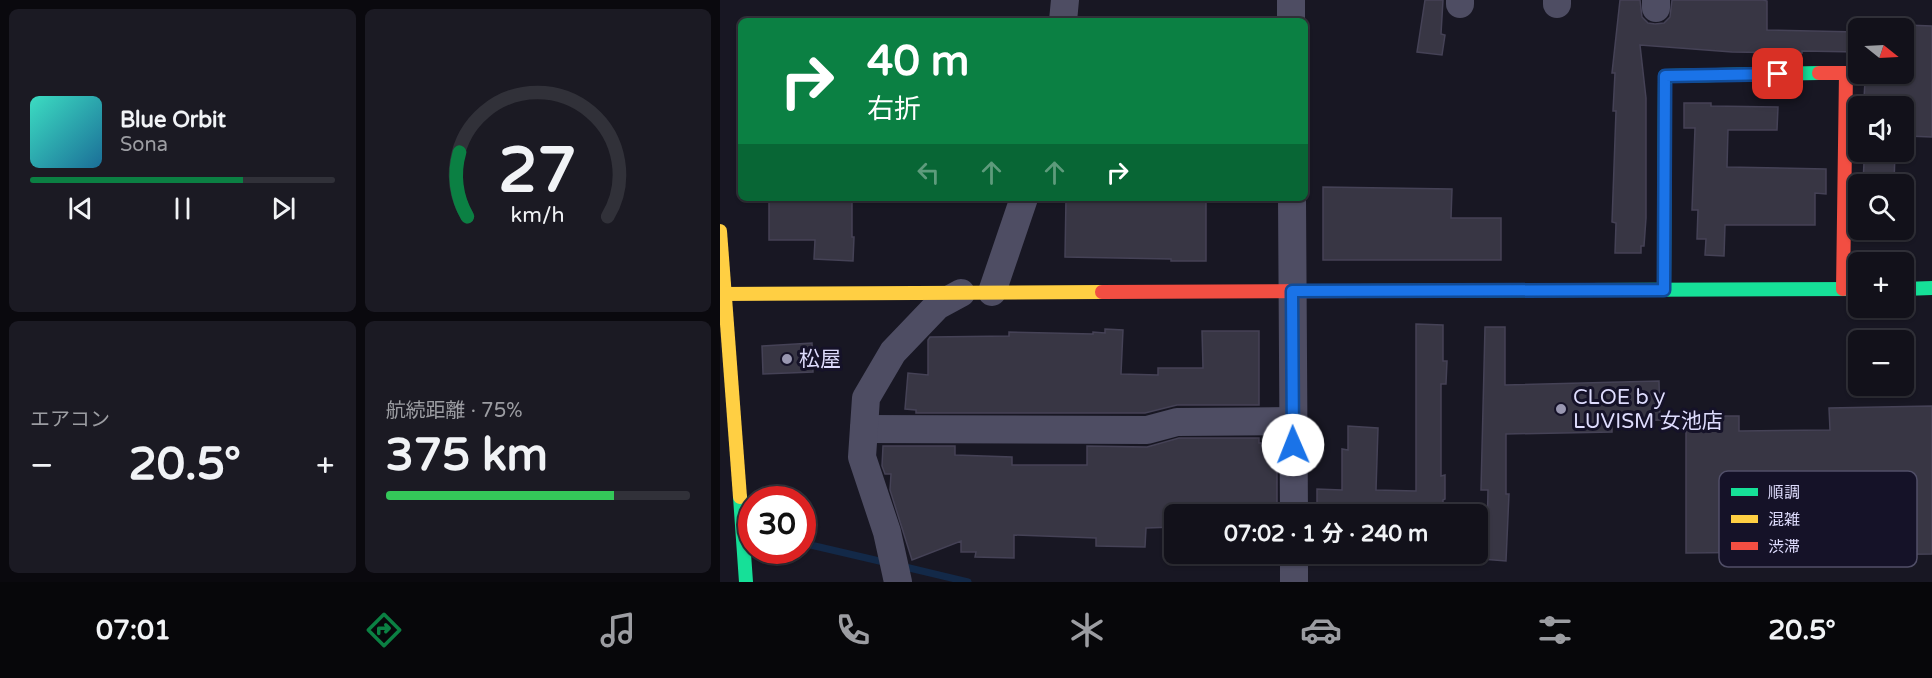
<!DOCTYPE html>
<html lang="ja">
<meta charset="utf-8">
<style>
:root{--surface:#12111a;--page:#1b1a23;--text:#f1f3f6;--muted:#9c9da2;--line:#313139;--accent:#0b8043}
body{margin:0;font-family:"Varela Round","Noto Sans JP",sans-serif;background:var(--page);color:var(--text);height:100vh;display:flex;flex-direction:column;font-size:22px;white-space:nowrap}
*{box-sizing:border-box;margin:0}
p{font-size:20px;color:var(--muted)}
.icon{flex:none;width:33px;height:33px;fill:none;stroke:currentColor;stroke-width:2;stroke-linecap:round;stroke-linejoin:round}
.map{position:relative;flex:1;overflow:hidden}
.sheet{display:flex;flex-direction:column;gap:9px;padding:9px;background:#0a090e;width:720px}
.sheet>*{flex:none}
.banner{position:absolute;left:18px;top:18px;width:570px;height:183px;border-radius:9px;box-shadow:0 2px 4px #0004,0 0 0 2px var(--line);background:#0b8043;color:#fff;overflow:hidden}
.needle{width:39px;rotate:108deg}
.tools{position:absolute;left:1128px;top:18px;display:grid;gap:12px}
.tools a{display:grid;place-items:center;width:66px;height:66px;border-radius:9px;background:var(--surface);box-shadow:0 2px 4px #0004,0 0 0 2px var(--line);font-size:30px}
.speed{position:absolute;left:18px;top:486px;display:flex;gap:12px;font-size:30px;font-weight:700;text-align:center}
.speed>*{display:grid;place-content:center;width:78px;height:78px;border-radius:50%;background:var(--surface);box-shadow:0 2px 4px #0004,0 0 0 2px var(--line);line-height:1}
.speed .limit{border:9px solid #d22;background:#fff;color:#111}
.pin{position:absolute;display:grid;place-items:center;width:51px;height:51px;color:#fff;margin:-26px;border-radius:12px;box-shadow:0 3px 9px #0006}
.me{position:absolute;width:66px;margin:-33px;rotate:359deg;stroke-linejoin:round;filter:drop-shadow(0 0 4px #0008)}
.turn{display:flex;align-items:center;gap:21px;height:126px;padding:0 30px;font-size:27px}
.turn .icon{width:78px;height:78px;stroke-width:2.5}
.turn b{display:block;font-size:42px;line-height:51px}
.lanes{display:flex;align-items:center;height:57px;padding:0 30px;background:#0003;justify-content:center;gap:30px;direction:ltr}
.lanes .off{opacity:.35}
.big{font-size:45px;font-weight:700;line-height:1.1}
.sheet .widget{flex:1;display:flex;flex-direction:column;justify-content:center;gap:9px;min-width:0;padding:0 21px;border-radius:9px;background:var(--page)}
.sheet .dial{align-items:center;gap:0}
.dial svg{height:156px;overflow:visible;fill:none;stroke:var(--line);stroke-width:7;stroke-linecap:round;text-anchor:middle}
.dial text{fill:var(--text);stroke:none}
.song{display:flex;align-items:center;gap:18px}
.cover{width:72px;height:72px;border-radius:9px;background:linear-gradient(135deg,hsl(170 70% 55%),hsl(200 70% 35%))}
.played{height:6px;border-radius:3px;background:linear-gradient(90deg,var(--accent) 70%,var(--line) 70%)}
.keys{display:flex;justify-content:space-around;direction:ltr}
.heat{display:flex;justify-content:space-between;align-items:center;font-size:33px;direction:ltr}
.charge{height:9px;border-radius:4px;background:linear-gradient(90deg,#34c759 75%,var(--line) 0)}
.sheet .tiles{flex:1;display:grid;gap:9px;grid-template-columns:repeat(2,1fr)}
.trip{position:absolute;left:444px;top:504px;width:324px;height:60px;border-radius:9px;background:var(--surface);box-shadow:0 2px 4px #0004,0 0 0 2px var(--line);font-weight:700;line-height:60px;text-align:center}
.menu{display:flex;height:96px;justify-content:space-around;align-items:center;background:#07070a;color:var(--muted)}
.menu .icon{width:42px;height:42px}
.menu .current{color:var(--accent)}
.menu b{font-size:27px;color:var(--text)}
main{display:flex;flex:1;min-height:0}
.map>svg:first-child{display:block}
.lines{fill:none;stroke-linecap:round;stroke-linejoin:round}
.stream{stroke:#132948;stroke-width:7}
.building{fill:#383644;stroke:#454256;stroke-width:1.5}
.street{stroke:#4e4d63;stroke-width:28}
.fast{stroke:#16e098;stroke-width:14}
.slow{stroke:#ffcf43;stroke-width:14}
.jam{stroke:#f24e42;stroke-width:14}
.route-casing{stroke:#114b97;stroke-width:15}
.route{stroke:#1a73e8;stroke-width:10}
.poi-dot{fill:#9997b1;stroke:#151228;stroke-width:2}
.labels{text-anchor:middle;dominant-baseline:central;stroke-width:6;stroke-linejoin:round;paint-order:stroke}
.poi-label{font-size:21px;fill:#dedcfd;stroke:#151228;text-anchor:start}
.key{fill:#151228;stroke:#514f68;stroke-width:1.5}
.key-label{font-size:16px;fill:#dedcfd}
</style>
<main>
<section class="sheet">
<div class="tiles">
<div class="widget">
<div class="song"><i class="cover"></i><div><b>Blue Orbit</b><p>Sona</p></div></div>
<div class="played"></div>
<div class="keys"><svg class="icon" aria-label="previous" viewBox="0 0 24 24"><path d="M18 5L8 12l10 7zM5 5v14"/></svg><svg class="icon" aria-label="pause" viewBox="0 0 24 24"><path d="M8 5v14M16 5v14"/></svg><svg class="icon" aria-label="next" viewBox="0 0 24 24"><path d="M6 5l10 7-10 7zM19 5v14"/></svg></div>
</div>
<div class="widget dial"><svg viewBox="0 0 100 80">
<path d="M14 69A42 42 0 1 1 86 69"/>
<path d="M14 69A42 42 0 0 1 10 36" stroke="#0b8043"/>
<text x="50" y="56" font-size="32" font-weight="700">27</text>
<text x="50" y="72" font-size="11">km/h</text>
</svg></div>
<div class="widget"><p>エアコン</p>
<div class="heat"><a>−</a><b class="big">20.5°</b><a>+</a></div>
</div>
<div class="widget"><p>航続距離 · 75%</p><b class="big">375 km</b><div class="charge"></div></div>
</div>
</section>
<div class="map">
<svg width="1212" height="582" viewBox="0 0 1212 582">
<rect width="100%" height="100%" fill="#181723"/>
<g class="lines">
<g class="stream">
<polyline points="82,543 168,563"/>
<polyline points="181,566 248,582"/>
</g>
</g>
<g class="building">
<polygon points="705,0 723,0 721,34 725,35 722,55 697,52"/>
<polygon points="900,0 920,0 922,17 928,23 935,24 944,23 950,17 952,0 1043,0 1047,1 1047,30 1138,32 1138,52 1082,51 1082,53 1012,52 920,45 926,98 926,218 924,246 921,246 921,253 895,253 896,223 892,222 896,111 893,111 895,73 892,73"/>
<polygon points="1186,25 1212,26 1212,137 1187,136 1188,106 1149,106 1149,99 1144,99 1145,81 1185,82"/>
<polygon points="964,103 991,103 991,106 1058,107 1057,130 1008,130 1007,167 1106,169 1106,194 1095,193 1095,225 1005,225 1004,256 985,255 986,239 977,239 978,210 972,210 975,128 964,128"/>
<polygon points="1156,152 1175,152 1174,184 1143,184 1144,162 1156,162"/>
<polygon points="603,187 732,189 731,218 781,218 781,260 603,260"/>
<polygon points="49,198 132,198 132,237 134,237 133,261 94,259 95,240 49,240"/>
<polygon points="346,198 486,198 486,261 451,261 451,259 345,257"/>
<polygon points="696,324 723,325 723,361 727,361 726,384 721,384 721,476 725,475 725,499 723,500 723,514 697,514 697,509 597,508 597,489 622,490 622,449 628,450 628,426 658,428 656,490 696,491"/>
<polygon points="765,327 785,327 785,385 939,381 940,420 892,421 892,432 786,434 786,494 789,494 786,561 762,559 763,535 767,536 768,490 761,490"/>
<polygon points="385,329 403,330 401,374 438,375 438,368 483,368 482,331 539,331 539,405 457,405 425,413 196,413 196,410 185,409 188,373 208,375 208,340 210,337 289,336 289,332 373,334 373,332 385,333"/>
<polygon points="92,343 93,372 43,374 42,346"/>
<polygon points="1212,406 1212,554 1128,555 1127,511 1084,512 1084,529 1080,529 1080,544 1067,544 1067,552 966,553 966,416 1019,416 1019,431 1110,430 1109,408"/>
<polygon points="459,438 539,438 539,443 549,443 549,452 557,452 557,513 454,514 454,527 426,528 425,547 376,546 376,538 294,535 294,558 255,557 256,552 241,552 241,541 192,560 170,490 171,474 165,474 162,466 163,446 235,446 235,455 292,457 292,465 367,465 367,446 427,447"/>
</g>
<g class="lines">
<g class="street">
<polyline points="571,0 571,21"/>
<polyline points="740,0 740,4"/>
<polyline points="837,0 837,4"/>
<polyline points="936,0 936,8"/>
<polyline points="343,21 345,0"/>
<polyline points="572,198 574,514"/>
<polyline points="272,292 304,198"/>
<polyline points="144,429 427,430 457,422 572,421"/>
<polyline points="574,554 574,582"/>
<polyline points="178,582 167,532 142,457 146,398 173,352 217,306 241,293"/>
</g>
<g class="fast">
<polyline points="944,289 945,76 1099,73"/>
<polyline points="1184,289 1212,288"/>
<polyline points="635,291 1138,289"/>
<polyline points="20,497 26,582"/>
</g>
<g class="slow">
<polyline points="0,231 20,497"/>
<polyline points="0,294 382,292"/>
</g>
<g class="jam">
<polyline points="1099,73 1126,73 1123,289"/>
<polyline points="382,292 635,291"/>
</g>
</g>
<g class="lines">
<g class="route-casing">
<polyline id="route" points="573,445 572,291 944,290 945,76 1058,74"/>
</g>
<use href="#route" class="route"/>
</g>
<g class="poi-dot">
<circle cx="67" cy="359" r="6"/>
<circle cx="841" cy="409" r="6"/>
</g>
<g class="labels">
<g class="poi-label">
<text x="79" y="359">松屋</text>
<text x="853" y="397">CLOE bｙ<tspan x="853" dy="24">LUVISM 女池店</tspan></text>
</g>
</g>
<rect x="999" y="471" width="198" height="96" rx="9" class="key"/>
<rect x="1011" y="488" width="27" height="8" fill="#16e098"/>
<rect x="1011" y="515" width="27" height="8" fill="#ffcf43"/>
<rect x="1011" y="542" width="27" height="8" fill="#f24e42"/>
<g class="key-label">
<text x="1048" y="498">順調</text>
<text x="1048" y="525">混雑</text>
<text x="1048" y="552">渋滞</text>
</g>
</svg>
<div class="tools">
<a><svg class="needle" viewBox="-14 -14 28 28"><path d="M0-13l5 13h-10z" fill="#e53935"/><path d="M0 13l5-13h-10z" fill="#9c9da2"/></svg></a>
<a><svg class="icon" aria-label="sound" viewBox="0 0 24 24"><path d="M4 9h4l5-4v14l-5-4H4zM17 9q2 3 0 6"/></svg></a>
<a><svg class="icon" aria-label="search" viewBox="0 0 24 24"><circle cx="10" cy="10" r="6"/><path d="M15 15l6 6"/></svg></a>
<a>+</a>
<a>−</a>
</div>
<div class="speed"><div class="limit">30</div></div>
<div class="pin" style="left:1058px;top:74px;background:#d93025"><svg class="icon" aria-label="arrive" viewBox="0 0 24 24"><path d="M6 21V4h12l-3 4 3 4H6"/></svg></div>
<svg class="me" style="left:573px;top:445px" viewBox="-20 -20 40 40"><circle r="19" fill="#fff"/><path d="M0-13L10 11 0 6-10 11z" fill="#1a73e8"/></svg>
<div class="trip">07:02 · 1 分 · 240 m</div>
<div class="banner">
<div class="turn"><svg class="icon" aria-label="right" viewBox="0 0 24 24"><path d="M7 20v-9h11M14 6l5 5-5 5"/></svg><div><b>40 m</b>右折</div></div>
<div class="lanes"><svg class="icon off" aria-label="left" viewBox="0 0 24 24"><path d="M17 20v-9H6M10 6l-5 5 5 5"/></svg><svg class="icon off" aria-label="ahead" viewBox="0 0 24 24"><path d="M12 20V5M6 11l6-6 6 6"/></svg><svg class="icon off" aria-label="ahead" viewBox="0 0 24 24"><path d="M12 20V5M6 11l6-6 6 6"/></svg><svg class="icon" aria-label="right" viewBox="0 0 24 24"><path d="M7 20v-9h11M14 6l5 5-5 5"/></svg></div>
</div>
</div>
</main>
<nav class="menu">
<b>07:01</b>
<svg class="icon current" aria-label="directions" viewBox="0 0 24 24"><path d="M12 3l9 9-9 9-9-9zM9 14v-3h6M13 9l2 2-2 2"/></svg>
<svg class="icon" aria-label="music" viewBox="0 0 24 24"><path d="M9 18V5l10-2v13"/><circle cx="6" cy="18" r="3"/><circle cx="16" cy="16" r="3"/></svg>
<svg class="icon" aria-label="phone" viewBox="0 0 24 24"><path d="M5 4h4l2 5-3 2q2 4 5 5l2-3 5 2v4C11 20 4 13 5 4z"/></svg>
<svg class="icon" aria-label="climate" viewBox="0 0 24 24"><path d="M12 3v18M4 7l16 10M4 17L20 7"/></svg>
<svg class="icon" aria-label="car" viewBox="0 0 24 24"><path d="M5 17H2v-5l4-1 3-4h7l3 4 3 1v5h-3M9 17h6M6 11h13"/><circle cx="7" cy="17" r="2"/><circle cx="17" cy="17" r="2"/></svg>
<svg class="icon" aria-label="filters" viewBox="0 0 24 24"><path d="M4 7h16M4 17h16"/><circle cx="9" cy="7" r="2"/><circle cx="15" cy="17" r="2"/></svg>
<b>20.5°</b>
</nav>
